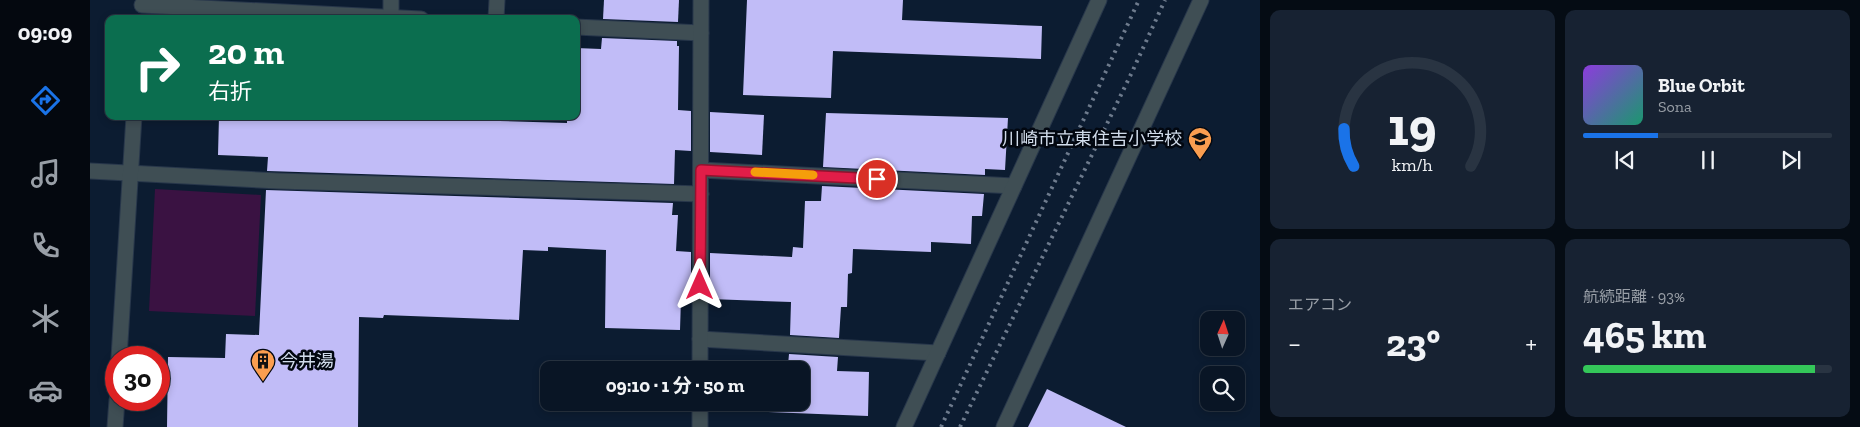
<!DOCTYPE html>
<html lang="ja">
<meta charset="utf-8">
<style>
:root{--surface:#091525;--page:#172232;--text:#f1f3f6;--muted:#999fa7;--line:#293442;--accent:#1a73e8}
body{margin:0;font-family:"Zilla Slab","Noto Sans JP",serif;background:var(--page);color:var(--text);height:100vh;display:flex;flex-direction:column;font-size:19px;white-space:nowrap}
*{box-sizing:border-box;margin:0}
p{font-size:16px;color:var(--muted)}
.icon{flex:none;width:28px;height:28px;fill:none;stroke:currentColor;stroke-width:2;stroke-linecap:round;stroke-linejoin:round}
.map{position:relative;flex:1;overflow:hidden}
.drawer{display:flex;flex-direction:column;gap:10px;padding:10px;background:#050c14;width:600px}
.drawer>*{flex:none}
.guide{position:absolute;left:15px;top:15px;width:475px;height:105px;border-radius:10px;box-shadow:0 2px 8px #0003,0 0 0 1px var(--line);background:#0b6e4f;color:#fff;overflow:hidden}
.needle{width:32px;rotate:3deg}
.controls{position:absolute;left:1110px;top:311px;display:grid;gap:10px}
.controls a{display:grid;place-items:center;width:45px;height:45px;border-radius:10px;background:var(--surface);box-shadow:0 2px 8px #0003,0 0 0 1px var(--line);font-size:25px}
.speed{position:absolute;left:15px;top:346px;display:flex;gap:10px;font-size:25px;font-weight:700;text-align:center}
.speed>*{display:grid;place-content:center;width:65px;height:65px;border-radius:50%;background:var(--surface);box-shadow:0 2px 8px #0003,0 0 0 1px var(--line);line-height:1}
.speed .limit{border:8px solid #d22;background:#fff;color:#111}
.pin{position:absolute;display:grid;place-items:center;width:42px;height:42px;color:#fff;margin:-21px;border:2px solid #fff;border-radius:50%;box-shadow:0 1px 5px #0007}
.me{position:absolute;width:55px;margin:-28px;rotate:0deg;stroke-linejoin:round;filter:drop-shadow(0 0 4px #0008)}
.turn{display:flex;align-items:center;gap:18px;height:105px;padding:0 20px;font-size:22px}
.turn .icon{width:65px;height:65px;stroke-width:2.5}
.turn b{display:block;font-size:35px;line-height:42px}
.big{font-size:38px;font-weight:700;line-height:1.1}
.drawer .tile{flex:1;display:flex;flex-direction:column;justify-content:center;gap:8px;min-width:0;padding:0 18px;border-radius:10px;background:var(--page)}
.drawer .dial{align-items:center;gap:0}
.dial svg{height:130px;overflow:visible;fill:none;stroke:var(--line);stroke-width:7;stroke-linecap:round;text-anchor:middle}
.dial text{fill:var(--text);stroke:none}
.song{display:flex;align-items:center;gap:15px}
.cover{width:60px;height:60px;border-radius:8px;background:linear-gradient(135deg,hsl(270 70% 55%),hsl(160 70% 35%))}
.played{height:5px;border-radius:2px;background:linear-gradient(90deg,var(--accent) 30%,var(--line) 30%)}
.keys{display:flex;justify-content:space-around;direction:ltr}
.heat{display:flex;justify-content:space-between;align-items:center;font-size:28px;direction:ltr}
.charge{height:8px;border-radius:4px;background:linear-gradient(90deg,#34c759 93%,var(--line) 0)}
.drawer .tiles{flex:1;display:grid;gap:10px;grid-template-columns:repeat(2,1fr)}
.trip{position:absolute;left:450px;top:361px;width:270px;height:50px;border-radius:10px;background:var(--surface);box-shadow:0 2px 8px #0003,0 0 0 1px var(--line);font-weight:700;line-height:50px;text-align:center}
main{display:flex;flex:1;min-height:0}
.tabs{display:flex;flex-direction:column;width:90px;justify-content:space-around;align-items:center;background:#04080f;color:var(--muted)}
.tabs .icon{width:35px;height:35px}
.tabs .on{color:var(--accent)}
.tabs b{font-size:22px;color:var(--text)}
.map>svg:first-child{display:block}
.green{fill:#3a1242}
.building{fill:#c1bcf7}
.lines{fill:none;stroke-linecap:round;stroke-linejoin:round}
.minor-casing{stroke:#28374b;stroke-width:17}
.minor{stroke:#3f4e54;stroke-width:15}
.rail{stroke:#6e7b8d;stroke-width:4;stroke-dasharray:2.5 5;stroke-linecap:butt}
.route-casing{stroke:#92132f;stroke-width:12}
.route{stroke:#e11d48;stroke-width:9}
.slow{stroke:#f59e0b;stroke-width:9}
.labels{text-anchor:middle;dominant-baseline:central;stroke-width:5;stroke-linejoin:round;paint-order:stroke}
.poi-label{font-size:18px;fill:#d1dceb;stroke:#020710;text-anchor:end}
</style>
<main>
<nav class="tabs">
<b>09:09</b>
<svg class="icon on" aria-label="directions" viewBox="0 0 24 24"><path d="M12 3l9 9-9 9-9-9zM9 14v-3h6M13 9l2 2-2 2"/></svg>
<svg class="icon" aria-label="music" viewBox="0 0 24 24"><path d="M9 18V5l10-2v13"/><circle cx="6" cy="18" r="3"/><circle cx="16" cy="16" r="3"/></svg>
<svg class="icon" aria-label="phone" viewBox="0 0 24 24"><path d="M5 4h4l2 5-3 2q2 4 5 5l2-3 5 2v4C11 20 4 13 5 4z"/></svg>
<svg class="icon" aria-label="climate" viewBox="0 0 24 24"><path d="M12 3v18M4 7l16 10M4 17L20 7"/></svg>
<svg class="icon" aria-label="car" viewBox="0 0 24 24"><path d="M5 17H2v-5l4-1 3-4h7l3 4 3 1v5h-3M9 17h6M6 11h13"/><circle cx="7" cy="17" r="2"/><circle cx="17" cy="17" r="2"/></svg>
</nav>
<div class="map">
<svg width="1170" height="427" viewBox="0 0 1170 427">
<rect width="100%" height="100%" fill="#0c1c31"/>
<polygon class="green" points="65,189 171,195 165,316 59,311"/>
<g class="building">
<polygon points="514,0 589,0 588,22 513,19"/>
<polygon points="657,0 813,0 812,20 952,26 951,59 743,51 741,98 653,95"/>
<polygon points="512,38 587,41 587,46 589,46 588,110 601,111 601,151 585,150 584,184 177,171 178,157 128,155 129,116 409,116 409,121 477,123 477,118 486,119 486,48 511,49"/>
<polygon points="620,112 674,115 672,155 620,152"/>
<polygon points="736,113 918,118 915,170 895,169 895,175 733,167"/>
<polygon points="732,186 894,194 892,216 882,216 881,244 841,242 841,252 763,249 762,273 758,274 757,307 751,307 749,338 700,335 701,302 620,299 620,253 702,257 703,247 713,248 715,201 731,201"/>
<polygon points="176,190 583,203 582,215 588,215 586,251 601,252 601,298 591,298 590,330 515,328 516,250 458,247 458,251 433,250 429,320 294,315 293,318 269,317 268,427 77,427 78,357 135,358 136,334 169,335"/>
<polygon points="699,354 748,357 747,371 779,372 778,416 630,410 630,402 711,402 711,370 631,370 631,364 693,366 693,364 698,365"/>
<polygon points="957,389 1036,427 938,427"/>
</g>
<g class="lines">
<g class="minor-casing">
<g id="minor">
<polyline points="52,5 331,19"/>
<polyline points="301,17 301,0"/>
<polyline points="406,19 407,0"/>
<polyline points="486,27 611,33"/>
<polyline points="611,170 924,186"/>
<polyline points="0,171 189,181 611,194"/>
<polyline points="610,339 848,353"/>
<polyline points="29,358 44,116"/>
<polyline points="610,370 611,0"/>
<polyline points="25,427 27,400"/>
<polyline points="610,427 610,402"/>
<polyline points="814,427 1009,0"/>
<polyline points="914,427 1111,0"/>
</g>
</g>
<use href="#minor" class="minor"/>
<g class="rail">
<polyline points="851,427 1049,0"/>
<polyline points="870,427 1043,70 1075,0"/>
</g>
</g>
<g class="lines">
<g class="route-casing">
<polyline id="route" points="610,285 611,170 787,179"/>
</g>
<use href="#route" class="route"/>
<polyline class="slow" points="665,172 723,175"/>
</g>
<defs>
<g id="school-pin" transform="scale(1.25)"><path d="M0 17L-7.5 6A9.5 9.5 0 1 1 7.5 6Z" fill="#fb9e50" stroke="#020710"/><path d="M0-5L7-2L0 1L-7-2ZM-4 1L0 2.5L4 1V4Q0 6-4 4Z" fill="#111"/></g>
<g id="building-pin" transform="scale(1.25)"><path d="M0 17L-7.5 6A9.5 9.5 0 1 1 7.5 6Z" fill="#fb9e50" stroke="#020710"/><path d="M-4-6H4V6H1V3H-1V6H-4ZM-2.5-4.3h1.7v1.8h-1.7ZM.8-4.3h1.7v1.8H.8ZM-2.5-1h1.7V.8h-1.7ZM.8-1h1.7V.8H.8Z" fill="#111"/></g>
</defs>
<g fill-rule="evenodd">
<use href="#school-pin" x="1110" y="139"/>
<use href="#building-pin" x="173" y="361"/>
</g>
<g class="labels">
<g class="poi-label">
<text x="1092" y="139">川崎市立東住吉小学校</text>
<text x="190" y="361" text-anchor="start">今井湯</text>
</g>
</g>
</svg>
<div class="controls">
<a><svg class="needle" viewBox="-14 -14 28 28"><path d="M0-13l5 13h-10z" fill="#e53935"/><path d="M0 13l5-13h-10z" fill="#999fa7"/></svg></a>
<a><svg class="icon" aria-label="search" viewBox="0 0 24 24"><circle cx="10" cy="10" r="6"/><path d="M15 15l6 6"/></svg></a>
</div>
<div class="speed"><div class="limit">30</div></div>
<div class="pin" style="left:787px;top:179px;background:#d93025"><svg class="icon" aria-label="arrive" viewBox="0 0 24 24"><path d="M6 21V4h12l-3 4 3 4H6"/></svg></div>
<svg class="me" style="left:610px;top:285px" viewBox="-20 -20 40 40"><path d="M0-17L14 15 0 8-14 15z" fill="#e11d48" stroke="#fff" stroke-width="4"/></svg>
<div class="trip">09:10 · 1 分 · 50 m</div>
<div class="guide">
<div class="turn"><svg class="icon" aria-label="right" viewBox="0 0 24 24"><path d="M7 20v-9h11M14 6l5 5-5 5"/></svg><div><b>20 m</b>右折</div></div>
</div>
</div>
<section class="drawer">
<div class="tiles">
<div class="tile dial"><svg viewBox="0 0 100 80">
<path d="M14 69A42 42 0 1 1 86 69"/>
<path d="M14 69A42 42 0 0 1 8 46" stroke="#1a73e8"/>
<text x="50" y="56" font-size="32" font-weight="700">19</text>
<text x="50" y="72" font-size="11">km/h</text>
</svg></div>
<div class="tile">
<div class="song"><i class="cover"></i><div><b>Blue Orbit</b><p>Sona</p></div></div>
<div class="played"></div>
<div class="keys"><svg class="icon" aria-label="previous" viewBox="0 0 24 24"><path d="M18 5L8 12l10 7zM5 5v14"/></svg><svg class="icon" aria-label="pause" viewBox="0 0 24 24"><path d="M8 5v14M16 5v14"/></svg><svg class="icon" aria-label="next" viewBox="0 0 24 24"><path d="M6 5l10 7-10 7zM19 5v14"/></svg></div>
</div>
<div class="tile"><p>エアコン</p>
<div class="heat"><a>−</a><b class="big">23°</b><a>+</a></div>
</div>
<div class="tile"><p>航続距離 · 93%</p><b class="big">465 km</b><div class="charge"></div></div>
</div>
</section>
</main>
